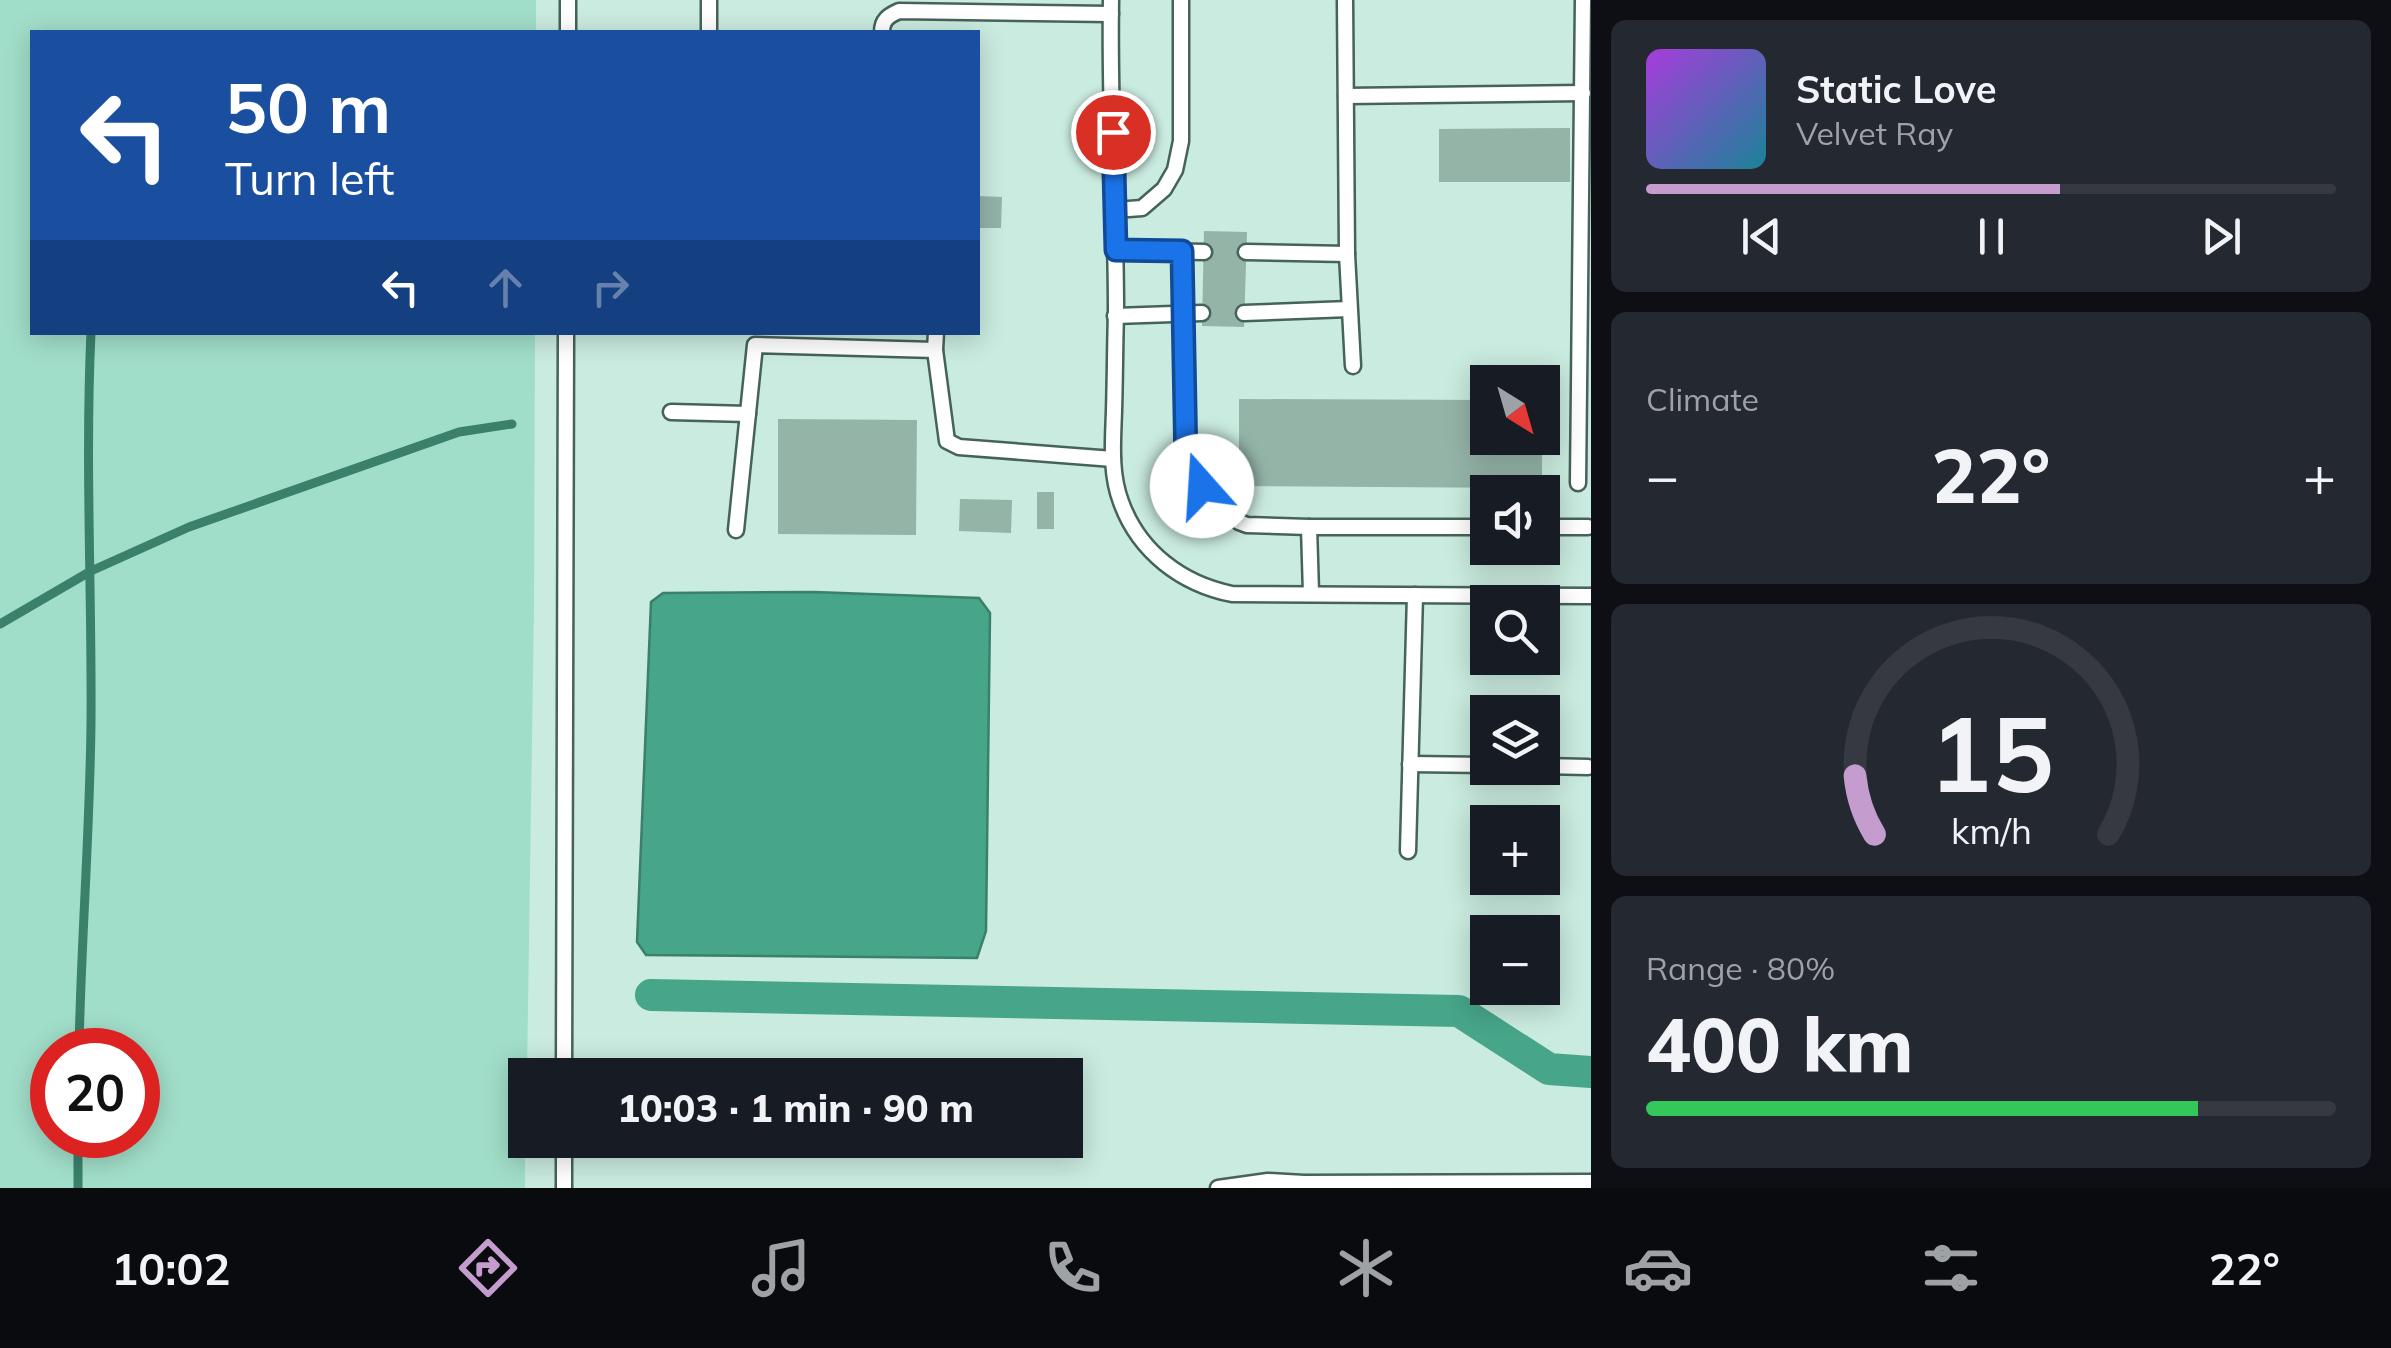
<!DOCTYPE html>
<meta charset="utf-8">
<style>
:root{--surface:#171b24;--page:#242831;--text:#f1f3f6;--muted:#9ea1a6;--line:#363941;--accent:#c49cce}
body{margin:0;font-family:Mulish,sans-serif;background:var(--page);color:var(--text);height:100vh;display:flex;flex-direction:column;font-size:38px;white-space:nowrap}
*{box-sizing:border-box;margin:0}
p{font-size:32px;color:var(--muted)}
.icon{flex:none;width:55px;height:55px;fill:none;stroke:currentColor;stroke-width:2;stroke-linecap:round;stroke-linejoin:round}
.map{position:relative;flex:1;overflow:hidden}
.panel{display:flex;flex-direction:column;gap:20px;padding:20px;background:#0d0f14;width:800px}
.panel>*{flex:none}
.guide{position:absolute;left:30px;top:30px;width:950px;height:305px;border-radius:0px;box-shadow:0 5px 25px #0003;background:#1a4fa0;color:#fff;overflow:hidden}
.needle{width:65px;rotate:143deg}
.controls{position:absolute;left:1470px;top:365px;display:grid;gap:20px}
.controls a{display:grid;place-items:center;width:90px;height:90px;border-radius:0px;background:var(--surface);box-shadow:0 5px 25px #0003;font-size:50px}
.speed{position:absolute;left:30px;top:1028px;display:flex;gap:20px;font-size:50px;font-weight:700;text-align:center}
.speed>*{display:grid;place-content:center;width:130px;height:130px;border-radius:50%;background:var(--surface);box-shadow:0 5px 25px #0003;line-height:1}
.speed .limit{border:15px solid #d22;background:#fff;color:#111}
.pin{position:absolute;display:grid;place-items:center;width:85px;height:85px;color:#fff;margin:-42px;border:5px solid #fff;border-radius:50%;box-shadow:0 2px 10px #0007}
.me{position:absolute;width:110px;margin:-55px;rotate:341deg;stroke-linejoin:round;filter:drop-shadow(0 0 8px #0008)}
.turn{display:flex;align-items:center;gap:35px;height:210px;padding:0 30px;font-size:45px}
.turn .icon{width:130px;height:130px;stroke-width:2.5}
.turn b{display:block;font-size:70px;line-height:85px}
.lanes{display:flex;align-items:center;height:95px;padding:0 30px;background:#0003;justify-content:center;gap:50px;direction:ltr}
.lanes .off{opacity:.35}
.big{font-size:75px;font-weight:800;line-height:1.1}
.panel .widget{flex:1;display:flex;flex-direction:column;justify-content:center;gap:15px;min-width:0;padding:0 35px;border-radius:15px;background:var(--page)}
.panel .dial{align-items:center;gap:0}
.dial svg{height:260px;overflow:visible;fill:none;stroke:var(--line);stroke-width:7;stroke-linecap:round;text-anchor:middle}
.dial text{fill:var(--text);stroke:none}
.song{display:flex;align-items:center;gap:30px}
.cover{width:120px;height:120px;border-radius:15px;background:linear-gradient(135deg,hsl(280 70% 55%),hsl(190 70% 35%))}
.played{height:10px;border-radius:5px;background:linear-gradient(90deg,var(--accent) 60%,var(--line) 60%)}
.keys{display:flex;justify-content:space-around;direction:ltr}
.heat{display:flex;justify-content:space-between;align-items:center;font-size:55px;direction:ltr}
.charge{height:15px;border-radius:8px;background:linear-gradient(90deg,#34c759 80%,var(--line) 0)}
.trip{position:absolute;left:508px;top:1058px;width:575px;height:100px;border-radius:0px;background:var(--surface);box-shadow:0 5px 25px #0003;font-weight:800;line-height:100px;text-align:center}
.tabs{display:flex;height:160px;justify-content:space-around;align-items:center;background:#090b0e;color:var(--muted)}
.tabs .icon{width:70px;height:70px}
.tabs .current{color:var(--accent)}
.tabs b{font-size:45px;color:var(--text)}
main{display:flex;flex:1;min-height:0}
.map>svg:first-child{display:block}
.green{fill:#a1dec9;fill-rule:evenodd}
.water{fill:#47a589;stroke:#3a806b;stroke-width:2.5}
.lines{fill:none;stroke-linecap:round;stroke-linejoin:round}
.stream{stroke:#3a806b;stroke-width:9}
.canal{stroke:#47a589;stroke-width:32}
.building{fill:#94b4a8}
.lane-casing{stroke:#466359;stroke-width:19}
.lane{stroke:#fff;stroke-width:14}
.route-casing{stroke:#114b97;stroke-width:25}
.route{stroke:#1a73e8;stroke-width:18}
</style>
<main>
<div class="map">
<svg width="1591" height="1188" viewBox="0 0 1591 1188">
<rect width="100%" height="100%" fill="#caebdf"/>
<path class="green" d="M 0,0 L 536,0 L 536,32 L 32,32 L 32,332 L 535,333 L 534,606 L 527,1075 L 525,1075 L 525,1188 L 0,1188 ZM 138,1050 L 138,1135 L 52,1135 L 52,1050 Z"/>
<polygon class="water" points="814,592 979,598 990,613 986,931 977,958 646,955 637,942 651,602 663,593"/>
<g class="lines">
<g class="stream">
<polyline points="0,624 91,571 189,527 459,432 512,424"/>
<path d="M 79,1050 C 81,941 90,831 91,722 C 92,592 85,462 91,332"/>
<polyline points="78,1188 78,1135"/>
</g>
<polyline class="canal" points="651,995 1459,1011 1549,1069 1591,1072"/>
</g>
<g class="building">
<polygon points="1570,128 1570,182 1439,182 1439,129"/>
<polygon points="978,196 1002,197 1001,228 978,228"/>
<polygon points="1204,231 1247,232 1244,327 1202,326"/>
<polygon points="1239,399 1488,400 1488,438 1542,438 1542,400 1549,400 1549,440 1560,441 1560,453 1542,452 1542,488 1239,486"/>
<polygon points="778,419 917,420 916,535 778,534"/>
<rect x="1037" y="492" width="17" height="37"/>
<polygon points="960,499 1012,500 1011,533 959,531"/>
</g>
<g class="lines">
<g class="lane-casing">
<g id="lane">
<polyline points="709,0 709,32"/>
<path d="M 1111,0 C 1109,104 1116,208 1116,312 C 1115,345 1115,378 1114,411 C 1113,442 1110,473 1121,502 C 1139,552 1182,584 1232,594 L 1591,596"/>
<polyline points="1345,0 1347,254 1353,366"/>
<polyline points="568,32 568,0"/>
<path d="M 882,32 C 882,20 888,16 899,11 L 1111,14"/>
<polyline points="1346,96 1583,93"/>
<polyline points="1115,210 1142,208 1164,189 1175,170 1181,141 1181,0"/>
<polyline points="1116,250 1204,252"/>
<polyline points="1182,251 1187,470 1239,522 1247,525 1309,527"/>
<polyline points="1246,252 1347,254"/>
<polyline points="1244,313 1349,309"/>
<polyline points="1115,316 1202,313"/>
<polyline points="936,332 935,350 947,441 959,447 1113,459"/>
<polyline points="671,412 748,414"/>
<polyline points="1578,483 1583,0"/>
<polyline points="1542,527 1588,527"/>
<polyline points="736,530 755,345 935,350"/>
<polyline points="1311,593 1309,527 1488,527"/>
<polyline points="1410,764 1488,765"/>
<polyline points="1542,766 1588,767"/>
<polyline points="1408,851 1415,595"/>
<polyline points="564,1075 566,332"/>
<polyline points="564,1188 564,1140"/>
<polyline points="1218,1188 1268,1181 1304,1183 1591,1182"/>
</g>
</g>
<use href="#lane" class="lane"/>
</g>
<g class="lines">
<g class="route-casing">
<polyline id="route" points="1113,132 1116,250 1182,251 1186,464 1191,476 1202,486"/>
</g>
<use href="#route" class="route"/>
</g>
</svg>
<div class="controls">
<a><svg class="needle" viewBox="-14 -14 28 28"><path d="M0-13l5 13h-10z" fill="#e53935"/><path d="M0 13l5-13h-10z" fill="#9ea1a6"/></svg></a>
<a><svg class="icon" aria-label="sound" viewBox="0 0 24 24"><path d="M4 9h4l5-4v14l-5-4H4zM17 9q2 3 0 6"/></svg></a>
<a><svg class="icon" aria-label="search" viewBox="0 0 24 24"><circle cx="10" cy="10" r="6"/><path d="M15 15l6 6"/></svg></a>
<a><svg class="icon" aria-label="layers" viewBox="0 0 24 24"><path d="M12 4l9 5-9 5-9-5zM3 14l9 5 9-5"/></svg></a>
<a>+</a>
<a>−</a>
</div>
<div class="speed"><div class="limit">20</div></div>
<div class="pin" style="left:1113px;top:132px;background:#d93025"><svg class="icon" aria-label="arrive" viewBox="0 0 24 24"><path d="M6 21V4h12l-3 4 3 4H6"/></svg></div>
<svg class="me" style="left:1202px;top:486px" viewBox="-20 -20 40 40"><circle r="19" fill="#fff"/><path d="M0-13L10 11 0 6-10 11z" fill="#1a73e8"/></svg>
<div class="trip">10:03 · 1 min · 90 m</div>
<div class="guide">
<div class="turn"><svg class="icon" aria-label="left" viewBox="0 0 24 24"><path d="M17 20v-9H6M10 6l-5 5 5 5"/></svg><div><b>50 m</b>Turn left</div></div>
<div class="lanes"><svg class="icon" aria-label="left" viewBox="0 0 24 24"><path d="M17 20v-9H6M10 6l-5 5 5 5"/></svg><svg class="icon off" aria-label="ahead" viewBox="0 0 24 24"><path d="M12 20V5M6 11l6-6 6 6"/></svg><svg class="icon off" aria-label="right" viewBox="0 0 24 24"><path d="M7 20v-9h11M14 6l5 5-5 5"/></svg></div>
</div>
</div>
<section class="panel">
<div class="widget">
<div class="song"><i class="cover"></i><div><b>Static Love</b><p>Velvet Ray</p></div></div>
<div class="played"></div>
<div class="keys"><svg class="icon" aria-label="previous" viewBox="0 0 24 24"><path d="M18 5L8 12l10 7zM5 5v14"/></svg><svg class="icon" aria-label="pause" viewBox="0 0 24 24"><path d="M8 5v14M16 5v14"/></svg><svg class="icon" aria-label="next" viewBox="0 0 24 24"><path d="M6 5l10 7-10 7zM19 5v14"/></svg></div>
</div>
<div class="widget"><p>Climate</p>
<div class="heat"><a>−</a><b class="big">22°</b><a>+</a></div>
</div>
<div class="widget dial"><svg viewBox="0 0 100 80">
<path d="M14 69A42 42 0 1 1 86 69"/>
<path d="M14 69A42 42 0 0 1 8 51" stroke="#c49cce"/>
<text x="50" y="56" font-size="32" font-weight="700">15</text>
<text x="50" y="72" font-size="11">km/h</text>
</svg></div>
<div class="widget"><p>Range · 80%</p><b class="big">400 km</b><div class="charge"></div></div>
</section>
</main>
<nav class="tabs">
<b>10:02</b>
<svg class="icon current" aria-label="directions" viewBox="0 0 24 24"><path d="M12 3l9 9-9 9-9-9zM9 14v-3h6M13 9l2 2-2 2"/></svg>
<svg class="icon" aria-label="music" viewBox="0 0 24 24"><path d="M9 18V5l10-2v13"/><circle cx="6" cy="18" r="3"/><circle cx="16" cy="16" r="3"/></svg>
<svg class="icon" aria-label="phone" viewBox="0 0 24 24"><path d="M5 4h4l2 5-3 2q2 4 5 5l2-3 5 2v4C11 20 4 13 5 4z"/></svg>
<svg class="icon" aria-label="climate" viewBox="0 0 24 24"><path d="M12 3v18M4 7l16 10M4 17L20 7"/></svg>
<svg class="icon" aria-label="car" viewBox="0 0 24 24"><path d="M5 17H2v-5l4-1 3-4h7l3 4 3 1v5h-3M9 17h6M6 11h13"/><circle cx="7" cy="17" r="2"/><circle cx="17" cy="17" r="2"/></svg>
<svg class="icon" aria-label="filters" viewBox="0 0 24 24"><path d="M4 7h16M4 17h16"/><circle cx="9" cy="7" r="2"/><circle cx="15" cy="17" r="2"/></svg>
<b>22°</b>
</nav>
